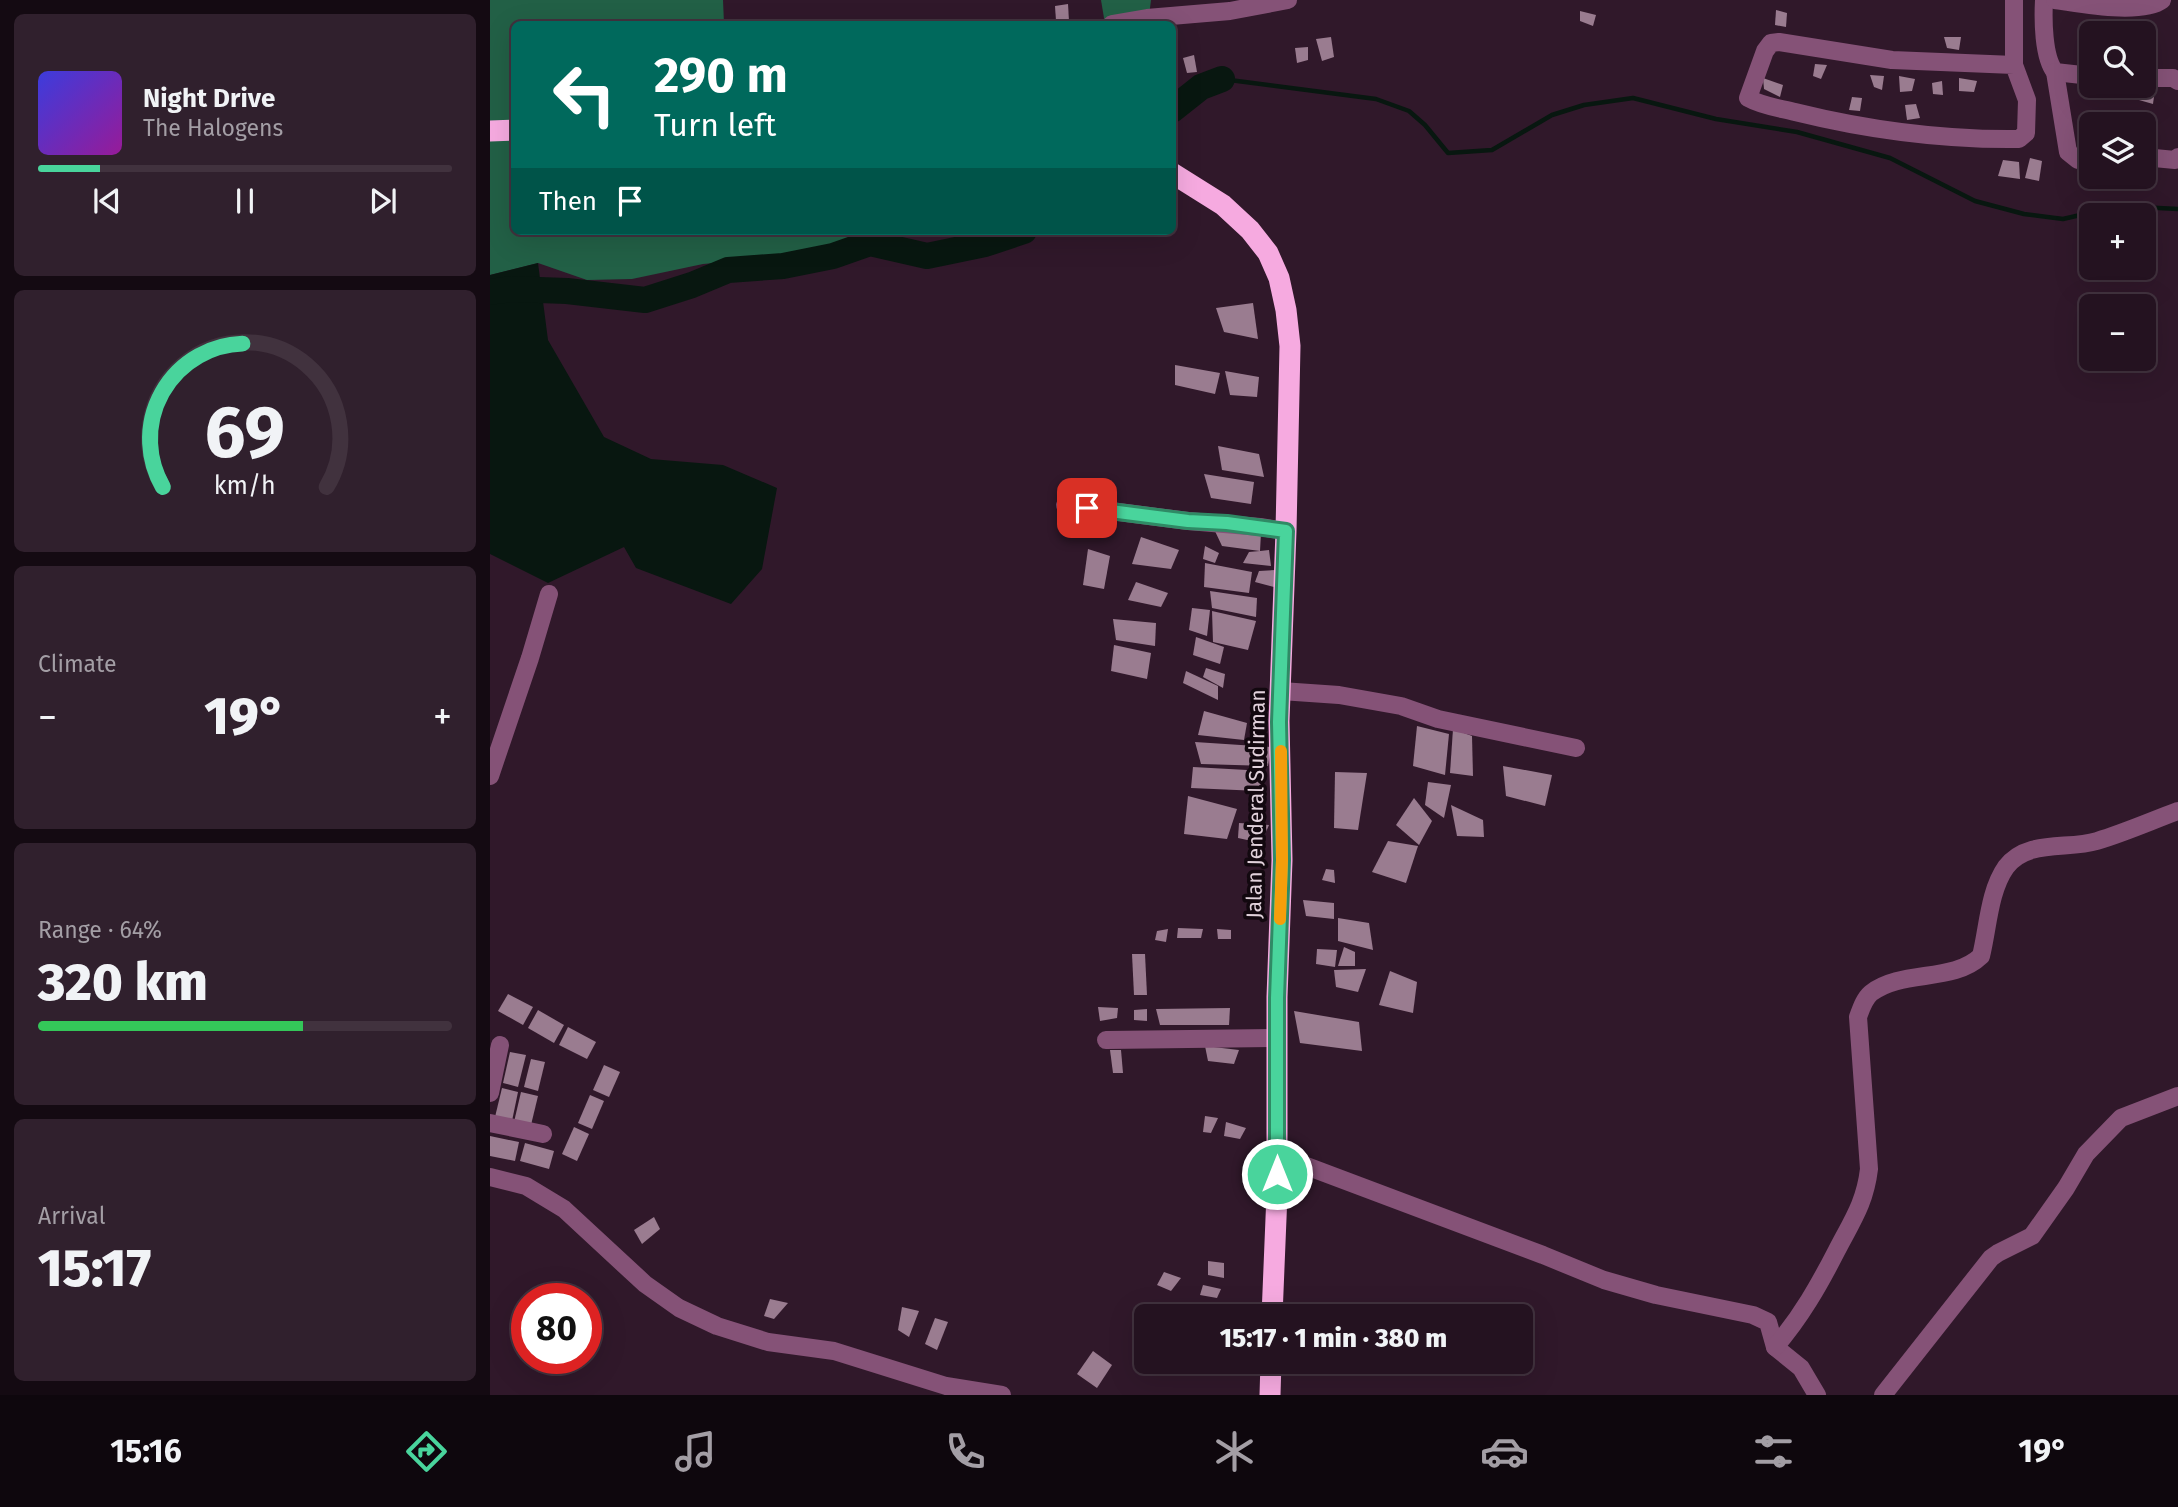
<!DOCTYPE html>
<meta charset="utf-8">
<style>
:root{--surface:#241220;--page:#30202d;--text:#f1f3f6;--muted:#a39ea5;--line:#41323e;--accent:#49d49c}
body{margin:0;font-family:"Fira Sans",sans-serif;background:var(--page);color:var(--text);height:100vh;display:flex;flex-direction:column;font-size:26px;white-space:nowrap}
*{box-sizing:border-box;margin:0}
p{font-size:23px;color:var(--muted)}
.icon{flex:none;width:38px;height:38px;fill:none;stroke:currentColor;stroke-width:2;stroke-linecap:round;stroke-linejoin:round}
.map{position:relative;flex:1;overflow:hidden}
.sheet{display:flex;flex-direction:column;gap:14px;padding:14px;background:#140a12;width:490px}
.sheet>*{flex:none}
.banner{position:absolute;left:21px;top:21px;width:665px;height:214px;border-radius:10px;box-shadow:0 7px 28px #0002,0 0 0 2px var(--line);background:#00695c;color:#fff;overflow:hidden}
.tools{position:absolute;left:1589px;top:21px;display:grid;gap:14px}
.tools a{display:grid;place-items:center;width:77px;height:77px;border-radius:10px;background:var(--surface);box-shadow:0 7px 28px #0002,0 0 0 2px var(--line);font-size:35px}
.speed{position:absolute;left:21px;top:1283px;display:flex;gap:14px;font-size:35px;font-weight:700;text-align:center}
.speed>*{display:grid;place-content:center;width:91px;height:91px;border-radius:50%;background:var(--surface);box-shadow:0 7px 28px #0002,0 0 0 2px var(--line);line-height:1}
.speed .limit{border:10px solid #d22;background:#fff;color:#111}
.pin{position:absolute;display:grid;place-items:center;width:60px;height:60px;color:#fff;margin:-30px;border-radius:14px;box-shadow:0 4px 10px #0006}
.me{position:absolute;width:77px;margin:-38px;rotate:0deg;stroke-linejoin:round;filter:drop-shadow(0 0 5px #0008)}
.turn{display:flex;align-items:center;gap:24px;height:147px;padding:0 28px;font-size:32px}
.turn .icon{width:91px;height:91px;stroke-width:2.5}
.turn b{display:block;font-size:49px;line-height:60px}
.then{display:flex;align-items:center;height:66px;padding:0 28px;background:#0003;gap:14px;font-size:26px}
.big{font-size:52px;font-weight:800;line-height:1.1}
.sheet .widget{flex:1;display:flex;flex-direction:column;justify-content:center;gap:10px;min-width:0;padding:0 24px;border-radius:10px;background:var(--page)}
.sheet .dial{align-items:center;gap:0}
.dial svg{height:182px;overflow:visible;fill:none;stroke:var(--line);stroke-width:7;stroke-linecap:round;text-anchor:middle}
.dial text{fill:var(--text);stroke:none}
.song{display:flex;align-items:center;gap:21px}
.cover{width:84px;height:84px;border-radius:10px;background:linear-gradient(135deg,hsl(240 70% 55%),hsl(300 70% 35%))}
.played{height:7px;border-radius:4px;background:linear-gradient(90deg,var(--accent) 15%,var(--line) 15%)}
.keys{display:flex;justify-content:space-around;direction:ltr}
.heat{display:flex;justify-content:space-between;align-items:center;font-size:38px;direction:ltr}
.charge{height:10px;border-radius:5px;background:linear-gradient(90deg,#34c759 64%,var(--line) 0)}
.trip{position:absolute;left:644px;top:1304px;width:399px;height:70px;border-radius:10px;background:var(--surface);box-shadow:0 7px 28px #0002,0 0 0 2px var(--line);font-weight:800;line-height:70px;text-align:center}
.dock{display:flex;height:112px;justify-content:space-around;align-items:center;background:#0e070d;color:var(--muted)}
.dock .icon{width:49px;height:49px}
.dock .active{color:var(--accent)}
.dock b{font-size:32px;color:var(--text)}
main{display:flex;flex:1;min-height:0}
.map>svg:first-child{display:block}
.forest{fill:#226046}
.water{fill:#081710}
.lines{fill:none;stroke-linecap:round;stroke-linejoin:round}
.stream{stroke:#081710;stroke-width:4.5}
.river{stroke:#081710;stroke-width:26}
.building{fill:#9a7c90}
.minor{stroke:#855277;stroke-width:18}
.highway{stroke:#f6aae0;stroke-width:21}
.route-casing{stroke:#2f8a65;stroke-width:18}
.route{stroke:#49d49c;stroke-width:12}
.slow{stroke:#f59e0b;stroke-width:12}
.labels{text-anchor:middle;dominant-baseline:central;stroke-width:7;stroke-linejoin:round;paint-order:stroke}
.street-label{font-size:21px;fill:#e1d1db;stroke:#12080f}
</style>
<main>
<section class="sheet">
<div class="widget">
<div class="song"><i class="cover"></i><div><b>Night Drive</b><p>The Halogens</p></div></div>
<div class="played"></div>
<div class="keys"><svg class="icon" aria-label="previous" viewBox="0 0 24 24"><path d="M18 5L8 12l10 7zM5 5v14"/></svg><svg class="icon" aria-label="pause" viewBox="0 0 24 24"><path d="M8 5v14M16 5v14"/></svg><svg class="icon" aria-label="next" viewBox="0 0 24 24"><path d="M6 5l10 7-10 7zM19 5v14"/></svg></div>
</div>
<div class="widget dial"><svg viewBox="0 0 100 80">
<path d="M14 69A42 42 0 1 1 86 69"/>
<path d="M14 69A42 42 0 0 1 49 6" stroke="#49d49c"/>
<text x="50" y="56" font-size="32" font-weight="700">69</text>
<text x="50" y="72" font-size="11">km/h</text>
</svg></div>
<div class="widget"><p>Climate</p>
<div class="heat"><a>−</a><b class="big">19°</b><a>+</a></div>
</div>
<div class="widget"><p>Range · 64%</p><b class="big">320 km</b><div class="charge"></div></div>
<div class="widget"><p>Arrival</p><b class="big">15:17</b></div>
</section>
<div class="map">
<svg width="1688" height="1395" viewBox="0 0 1688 1395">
<rect width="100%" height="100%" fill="#30182a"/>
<g class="forest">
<polygon points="0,0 233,0 234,24 24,24 24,231 489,231 472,235 421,237 385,233 301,256 213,264 142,279 97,280 48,263 0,275"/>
<polygon points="611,0 661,0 658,24 615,24"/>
</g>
<polygon class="water" points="48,263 58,340 114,437 161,459 233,465 287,488 272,569 241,604 146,568 134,547 58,583 0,554 0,275"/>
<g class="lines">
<polyline class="stream" points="732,79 886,99 919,111 935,125 958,153 1002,150 1062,115 1094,105 1143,98 1226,119 1307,132 1400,158 1485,201 1534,214 1573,219 1629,206 1688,209"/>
<g class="river">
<polyline points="682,110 711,87 732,79"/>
<polyline points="0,292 21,289 77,291 155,300 202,285 238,270 293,266 343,256 380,243 437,256 495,244 534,231"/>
</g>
</g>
<g class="building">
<polygon points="578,4 579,21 566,21 565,6"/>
<polygon points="1286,10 1297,13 1296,27 1285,25"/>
<polygon points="1090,11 1106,15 1103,26 1090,21"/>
<polygon points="841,37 844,57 832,61 826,39"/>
<polygon points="1454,37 1471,37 1469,50 1457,48"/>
<polygon points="818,47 818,60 807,63 805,48"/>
<polygon points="704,55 707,72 697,73 693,58"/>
<polygon points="1325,64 1337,65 1331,79 1323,76"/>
<polygon points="1380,75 1394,76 1392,90 1384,87"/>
<polygon points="1409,76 1425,79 1422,91 1410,92"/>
<polygon points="1273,78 1293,85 1290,97 1274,89"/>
<polygon points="1469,78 1487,81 1484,92 1469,91"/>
<polygon points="1452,81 1453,95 1443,94 1442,83"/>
<polygon points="1608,86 1629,87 1628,99 1606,98"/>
<polygon points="1648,86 1665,89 1663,104 1642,98"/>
<polygon points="1362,97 1372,98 1370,111 1359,110"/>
<polygon points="1426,104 1430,118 1417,120 1415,105"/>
<polygon points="1540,158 1552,161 1549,181 1535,178"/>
<polygon points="1513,160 1529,162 1530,179 1508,176"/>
<polygon points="763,303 768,339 734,332 726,308"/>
<polygon points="685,365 730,373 725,394 685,385"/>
<polygon points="735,371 769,377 767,397 740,395"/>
<polygon points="728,446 769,454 774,477 732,470"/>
<polygon points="714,474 764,482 761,504 721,498"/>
<polygon points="724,529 771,533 770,551 779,550 781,566 753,563 759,552 770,551 732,546"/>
<polygon points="651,537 689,550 681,569 642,564"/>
<polygon points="715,546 729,553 725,563 713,559"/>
<polygon points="598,549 620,556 614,589 593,585"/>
<polygon points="715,563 762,572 759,593 714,587"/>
<polygon points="786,570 784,587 765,582 769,571"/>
<polygon points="646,582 678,593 671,607 638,600"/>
<polygon points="720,591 767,598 766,617 722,608"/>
<polygon points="702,608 720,610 717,636 699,630"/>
<polygon points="722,611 766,621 758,650 723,642"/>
<polygon points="623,619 666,623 665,646 626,640"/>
<polygon points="706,637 734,647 730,664 703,655"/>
<polygon points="624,645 661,653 657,679 621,671"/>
<polygon points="716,668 735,674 733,688 713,677"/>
<polygon points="696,671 728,686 728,700 693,683"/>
<polygon points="714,711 757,723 754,740 708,735"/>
<polygon points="927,726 959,734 955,775 923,766"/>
<polygon points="963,729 982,736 983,776 960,773"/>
<polygon points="705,742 781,747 778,766 711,764"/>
<polygon points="1013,766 1062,775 1055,806 1016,796"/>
<polygon points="703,767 775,771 769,791 701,788"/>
<polygon points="845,772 877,773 868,830 844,828"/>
<polygon points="938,782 961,785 954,818 935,805"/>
<polygon points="698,796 747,809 737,839 694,834"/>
<polygon points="924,798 942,821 929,845 906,825"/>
<polygon points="961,805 993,820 994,837 967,836"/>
<polygon points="749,823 779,825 771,843 748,838"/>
<polygon points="898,841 928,846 916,883 882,872"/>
<polygon points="836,869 844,870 845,883 832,880"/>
<polygon points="813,900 844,903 844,919 816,916"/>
<polygon points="848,918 879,923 883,950 848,941"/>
<polygon points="688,928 713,929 711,938 687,938"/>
<polygon points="678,929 676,942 665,940 667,931"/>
<polygon points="727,929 741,930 741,939 728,939"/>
<polygon points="854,947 865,952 865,966 848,966"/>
<polygon points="827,949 847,950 845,967 826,964"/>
<polygon points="642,954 655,954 657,995 644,995"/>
<polygon points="876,969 868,992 846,987 844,970"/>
<polygon points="900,971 927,982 923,1013 889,1005"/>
<polygon points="18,994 43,1007 33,1025 8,1011"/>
<polygon points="608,1007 628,1008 627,1018 610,1021"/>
<polygon points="740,1008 739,1025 670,1025 666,1009"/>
<polygon points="657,1009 657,1021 644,1020 644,1010"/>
<polygon points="48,1010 74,1025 64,1043 38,1028"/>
<polygon points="804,1011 869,1022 872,1051 810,1043"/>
<polygon points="78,1027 106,1042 97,1059 69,1045"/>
<polygon points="715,1046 749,1050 744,1064 718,1061"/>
<polygon points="620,1050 631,1050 633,1073 623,1073"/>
<polygon points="20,1052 36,1055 28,1087 13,1083"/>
<polygon points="41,1059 55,1062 48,1091 34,1087"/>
<polygon points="114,1065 130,1072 119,1097 103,1090"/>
<polygon points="12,1088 28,1092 22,1121 5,1117"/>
<polygon points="31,1092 48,1096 41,1125 24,1122"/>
<polygon points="100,1095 114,1101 102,1129 88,1123"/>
<polygon points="715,1116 728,1118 721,1133 713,1132"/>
<polygon points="736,1122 756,1128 750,1139 734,1136"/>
<polygon points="84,1127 99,1134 87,1161 72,1154"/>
<polygon points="0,1136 29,1142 25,1161 0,1156"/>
<polygon points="35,1143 64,1151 59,1169 30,1161"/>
<polygon points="164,1217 170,1229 152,1244 144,1230"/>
<polygon points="718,1261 734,1263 734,1278 718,1275"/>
<polygon points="674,1272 691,1278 681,1291 667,1285"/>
<polygon points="713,1285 731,1289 727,1298 710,1295"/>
<polygon points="280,1299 298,1303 284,1319 274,1316"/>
<polygon points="412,1307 429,1311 419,1337 408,1330"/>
<polygon points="445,1318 458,1322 447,1350 435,1344"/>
<polygon points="603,1351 622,1365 607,1388 587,1374"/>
</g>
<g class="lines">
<g class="minor">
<path d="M 1554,0 C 1553,19 1553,57 1565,72 L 1601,76"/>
<path d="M 1565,0 C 1590,4 1652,15 1672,0"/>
<polyline points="622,24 657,18 740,11 798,0"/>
<path d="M 1524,65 L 1537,100 L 1536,133 L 1529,139 C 1454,140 1378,130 1305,112 C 1289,108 1272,106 1258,98 L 1275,51 L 1281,43 L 1289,42 L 1402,60 L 1524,65 L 1524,0"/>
<polyline points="1565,72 1578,152 1588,160 1601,161"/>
<polyline points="1654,78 1683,78 1688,81"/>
<polyline points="1654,157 1685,160 1688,157"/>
<polyline points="575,505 698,521 770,527 796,531"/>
<polyline points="791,691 849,695 911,706 948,719 1086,748"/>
<polyline points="0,776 40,658 59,594"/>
<polyline points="616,1040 787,1038"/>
<polyline points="0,1093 10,1045"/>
<polyline points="0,1123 53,1134"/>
<polyline points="787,1155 1053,1255 1114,1280 1166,1295 1263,1315 1278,1322 1285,1347 1311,1368 1327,1395"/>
<polyline points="0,1177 36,1186 74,1209 155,1284 189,1308 227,1326 278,1342 344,1351 456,1386 512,1395"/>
<path d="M 1285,1347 C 1311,1317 1329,1285 1347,1250 C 1362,1221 1375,1203 1379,1169 L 1368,1017 C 1371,1009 1374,999 1381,993 C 1412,969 1463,983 1491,956 C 1498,928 1499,891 1516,867 C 1537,839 1577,850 1607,841 C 1634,833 1661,821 1688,811"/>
<polyline points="1393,1395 1501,1258 1508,1253 1542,1236 1576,1188 1596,1154 1631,1118 1688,1096"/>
</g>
<g class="highway">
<polyline points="0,131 24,130"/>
<polyline points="682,173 733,205 760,230 778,253 789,278 796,310 800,346 796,531 789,721 792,860 787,997 787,1194 782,1316"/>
<polyline points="780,1395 781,1362"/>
</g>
</g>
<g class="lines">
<g class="route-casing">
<polyline id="route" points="597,508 698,521 737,523 796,531 789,722 792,860 787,998 787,1174"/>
</g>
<use href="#route" class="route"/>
<polyline class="slow" points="790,919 792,860 791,751"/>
</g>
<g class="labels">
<g class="street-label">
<text transform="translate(766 804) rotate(-89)">Jalan Jenderal Sudirman</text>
</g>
</g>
</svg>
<div class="tools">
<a><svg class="icon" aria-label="search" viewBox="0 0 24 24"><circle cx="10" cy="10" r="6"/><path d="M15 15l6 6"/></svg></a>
<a><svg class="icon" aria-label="layers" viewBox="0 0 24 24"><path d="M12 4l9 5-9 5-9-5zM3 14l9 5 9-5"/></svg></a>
<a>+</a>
<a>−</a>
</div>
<div class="speed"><div class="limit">80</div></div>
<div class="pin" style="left:597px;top:508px;background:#d93025"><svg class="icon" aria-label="arrive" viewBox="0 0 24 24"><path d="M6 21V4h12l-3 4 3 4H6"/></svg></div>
<svg class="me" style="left:787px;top:1174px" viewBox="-20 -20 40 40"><circle r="17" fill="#49d49c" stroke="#fff" stroke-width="3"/><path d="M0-11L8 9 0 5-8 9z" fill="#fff"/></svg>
<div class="trip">15:17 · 1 min · 380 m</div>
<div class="banner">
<div class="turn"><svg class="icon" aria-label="left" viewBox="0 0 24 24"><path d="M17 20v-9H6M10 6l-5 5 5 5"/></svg><div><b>290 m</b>Turn left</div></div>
<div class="then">Then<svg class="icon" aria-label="arrive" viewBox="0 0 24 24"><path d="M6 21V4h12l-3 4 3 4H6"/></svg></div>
</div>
</div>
</main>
<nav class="dock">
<b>15:16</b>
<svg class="icon active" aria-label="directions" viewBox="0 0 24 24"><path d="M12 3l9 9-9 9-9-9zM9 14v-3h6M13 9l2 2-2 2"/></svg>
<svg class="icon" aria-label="music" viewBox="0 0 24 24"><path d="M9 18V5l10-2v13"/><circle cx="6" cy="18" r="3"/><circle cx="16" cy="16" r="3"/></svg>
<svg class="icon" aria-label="phone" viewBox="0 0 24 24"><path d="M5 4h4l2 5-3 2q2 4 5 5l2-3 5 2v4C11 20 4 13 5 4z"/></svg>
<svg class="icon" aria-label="climate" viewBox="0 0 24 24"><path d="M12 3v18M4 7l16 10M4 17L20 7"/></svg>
<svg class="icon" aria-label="car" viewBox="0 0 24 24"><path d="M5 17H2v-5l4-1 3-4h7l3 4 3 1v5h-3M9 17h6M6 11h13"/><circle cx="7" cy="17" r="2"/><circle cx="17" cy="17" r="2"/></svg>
<svg class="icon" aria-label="filters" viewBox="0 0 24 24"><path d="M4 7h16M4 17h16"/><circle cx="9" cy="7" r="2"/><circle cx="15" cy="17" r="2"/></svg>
<b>19°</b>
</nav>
